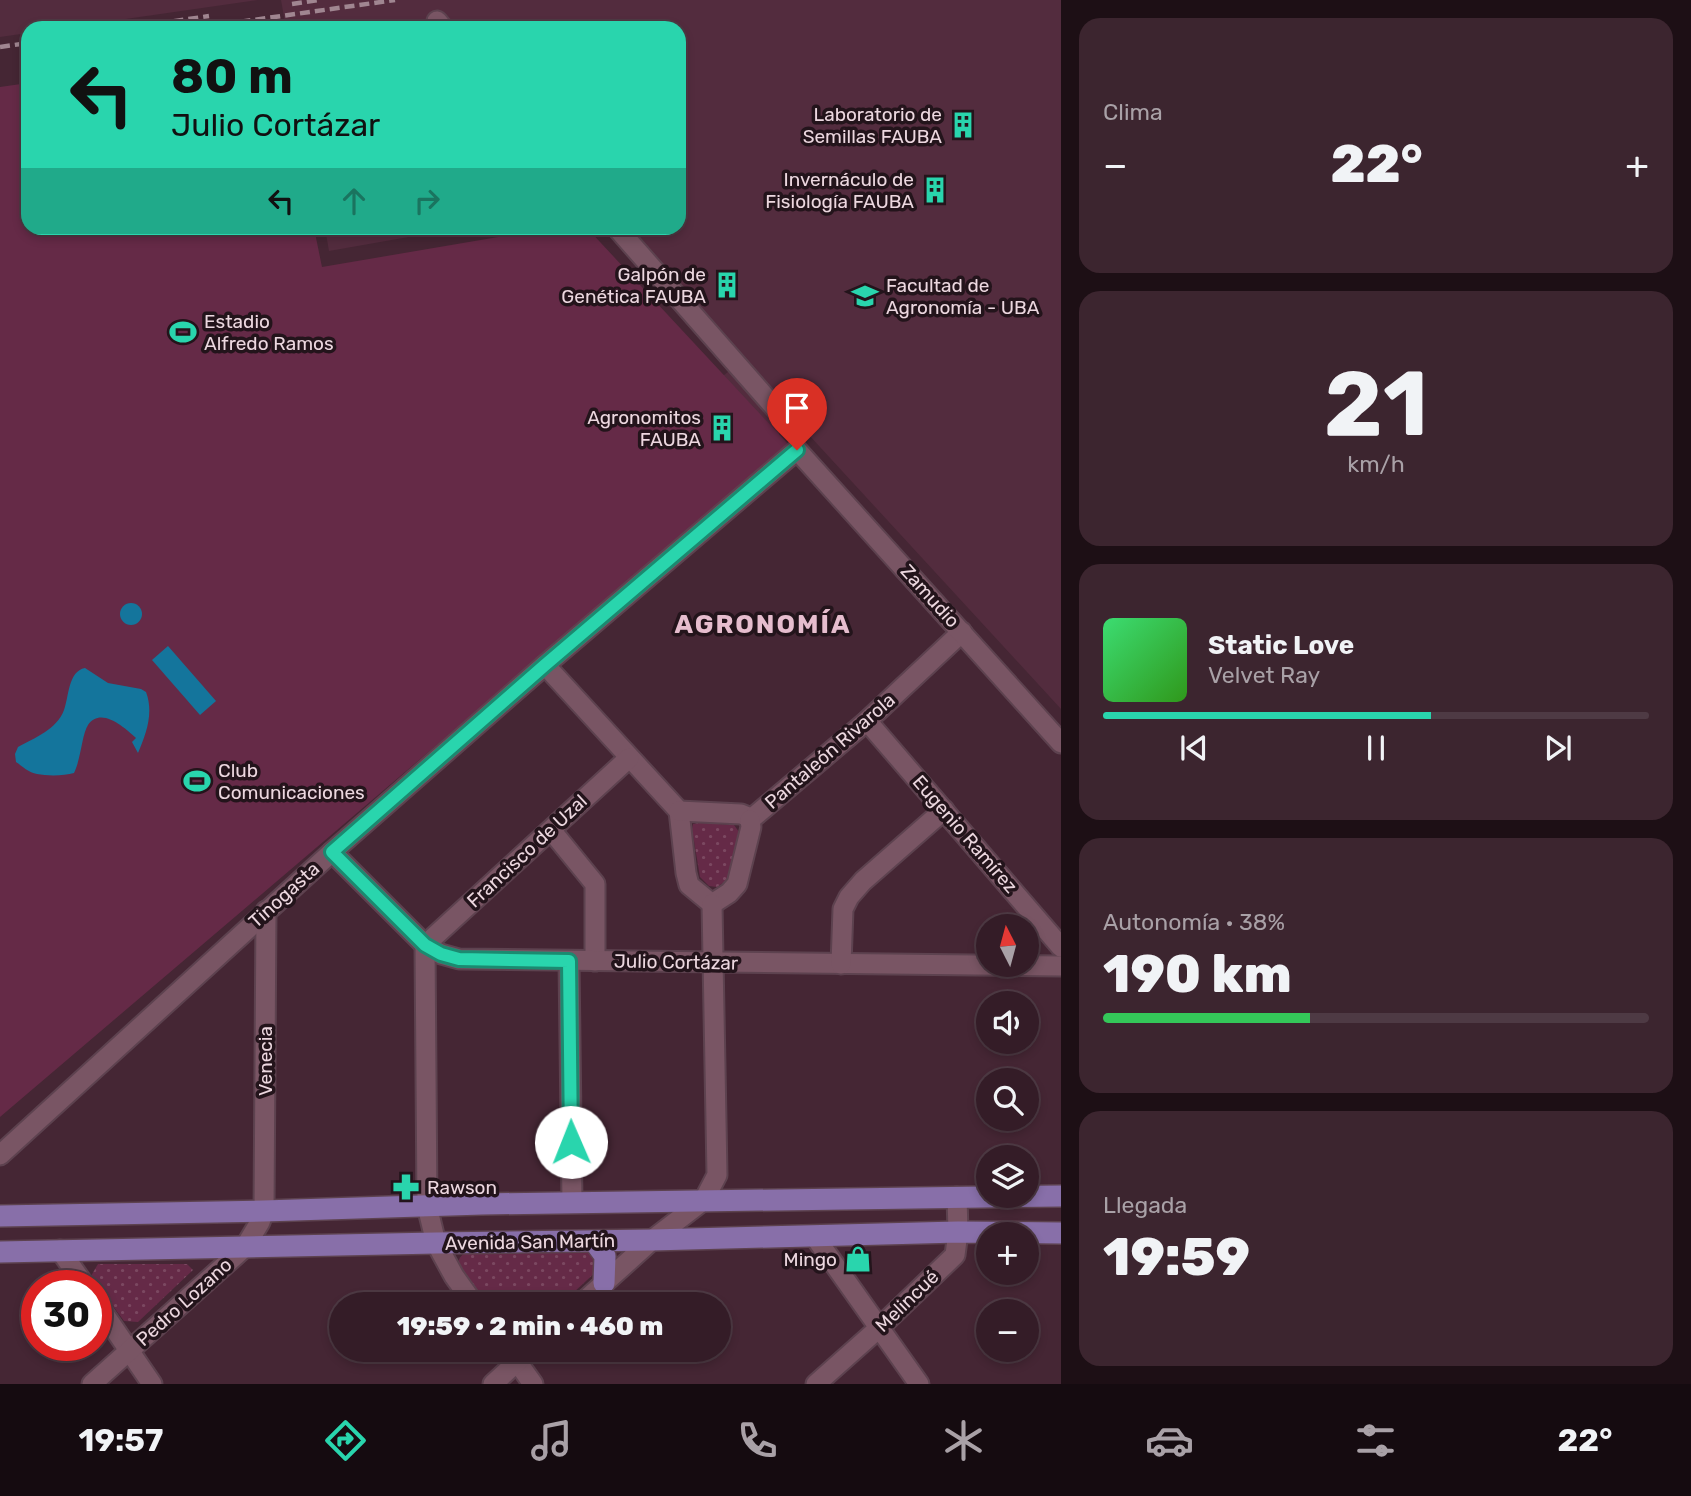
<!DOCTYPE html>
<html lang="es">
<meta charset="utf-8">
<style>
:root{--surface:#341c27;--page:#3c252f;--text:#f1f3f6;--muted:#a9a1a7;--line:#4e3a44;--accent:#29d5ad}
body{margin:0;font-family:Rubik,sans-serif;background:var(--page);color:var(--text);height:100vh;display:flex;flex-direction:column;font-size:26px;white-space:nowrap}
*{box-sizing:border-box;margin:0}
p{font-size:23px;color:var(--muted)}
.icon{flex:none;width:38px;height:38px;fill:none;stroke:currentColor;stroke-width:2;stroke-linecap:round;stroke-linejoin:round}
.map{position:relative;flex:1;overflow:hidden}
.sheet{display:flex;flex-direction:column;gap:18px;padding:18px;background:#1d0f15;width:630px}
.sheet>*{flex:none}
.guide{position:absolute;left:21px;top:21px;width:665px;height:214px;border-radius:21px;box-shadow:0 4px 10px #0003,0 0 0 2px var(--line);background:#29d5ad;color:#111;overflow:hidden}
.needle{width:46px;rotate:354deg}
.tools{position:absolute;left:976px;top:914px;display:grid;gap:14px}
.tools a{display:grid;place-items:center;width:63px;height:63px;border-radius:50%;background:var(--surface);box-shadow:0 4px 10px #0003,0 0 0 2px var(--line);font-size:35px}
.speed{position:absolute;left:21px;top:1270px;display:flex;gap:14px;font-size:35px;font-weight:700;text-align:center}
.speed>*{display:grid;place-content:center;width:91px;height:91px;border-radius:50%;background:var(--surface);box-shadow:0 4px 10px #0003,0 0 0 2px var(--line);line-height:1}
.speed .limit{border:10px solid #d22;background:#fff;color:#111}
.pin{position:absolute;display:grid;place-items:center;width:60px;height:60px;color:#fff;margin:-72px -30px;border-radius:50% 50% 50% 0;rotate:-45deg;box-shadow:0 0 7px #0007}
.pin .icon{rotate:45deg}
.me{position:absolute;width:77px;margin:-38px;rotate:359deg;stroke-linejoin:round;filter:drop-shadow(0 0 5px #0008)}
.turn{display:flex;align-items:center;gap:24px;height:147px;padding:0 35px;font-size:32px}
.turn .icon{width:91px;height:91px;stroke-width:2.5}
.turn b{display:block;font-size:49px;line-height:60px}
.lanes{display:flex;align-items:center;height:66px;padding:0 35px;background:#0003;justify-content:center;gap:35px;direction:ltr}
.lanes .off{opacity:.35}
.big{font-size:52px;font-weight:800;line-height:1.1}
.sheet .widget{flex:1;display:flex;flex-direction:column;justify-content:center;gap:10px;min-width:0;padding:0 24px;border-radius:21px;background:var(--page)}
.sheet .dial{align-items:center;gap:0}
.dial b{font-size:91px;line-height:1}
.song{display:flex;align-items:center;gap:21px}
.cover{width:84px;height:84px;border-radius:10px;background:linear-gradient(135deg,hsl(140 70% 55%),hsl(110 70% 35%))}
.played{height:7px;border-radius:4px;background:linear-gradient(90deg,var(--accent) 60%,var(--line) 60%)}
.keys{display:flex;justify-content:space-around;direction:ltr}
.heat{display:flex;justify-content:space-between;align-items:center;font-size:38px;direction:ltr}
.charge{height:10px;border-radius:5px;background:linear-gradient(90deg,#34c759 38%,var(--line) 0)}
.trip{position:absolute;left:329px;top:1292px;width:402px;height:70px;border-radius:35px;background:var(--surface);box-shadow:0 4px 10px #0003,0 0 0 2px var(--line);font-weight:800;line-height:70px;text-align:center}
.tab-bar{display:flex;height:112px;justify-content:space-around;align-items:center;background:#150b10;color:var(--muted)}
.tab-bar .icon{width:49px;height:49px}
.tab-bar .on{color:var(--accent)}
.tab-bar b{font-size:32px;color:var(--text)}
main{display:flex;flex:1;min-height:0}
.map>svg:first-child{display:block}
.built{fill:#532c3e}
.park{fill:url(#park-dots)}
.pitch{fill:#652a47}
.water{fill:#14759c}
.lines{fill:none;stroke-linecap:round;stroke-linejoin:round}
.minor-casing{stroke:#5d424f;stroke-width:23}
.primary-casing{stroke:#5d424f;stroke-width:24}
.minor{stroke:#795564;stroke-width:19}
.primary{stroke:#886fa9;stroke-width:21}
.rail{stroke:#a08691;stroke-width:4.5;stroke-dasharray:10 5;stroke-linecap:butt}
.route-casing{stroke:#1b8a70;stroke-width:18}
.route{stroke:#29d5ad;stroke-width:12}
.labels{text-anchor:middle;dominant-baseline:central;stroke-width:7;stroke-linejoin:round;paint-order:stroke}
.poi-label{font-size:19px;fill:#ecd7df;stroke:#23141b;text-anchor:end}
.street-label{font-size:19px;fill:#ecd7df;stroke:#23141b}
.district-label{font-size:26px;font-weight:bold;letter-spacing:2px;fill:#e6bdce;stroke:#23141b}
</style>
<main>
<div class="map">
<svg width="1061" height="1384" viewBox="0 0 1061 1384">
<defs>
<pattern id="park-dots" width="8" height="8" patternUnits="userSpaceOnUse" patternTransform="scale(1.75)"><rect width="8" height="8" fill="#652a47"/><path d="M2 2h.1M6 6h.1" fill="none" stroke="#7b4861" stroke-width="1.8" stroke-linecap="round"/></pattern>
</defs>
<rect width="100%" height="100%" fill="#452634"/>
<g class="built">
<polygon points="0,0 258,0 63,28 28,28 28,33 0,37"/>
<polygon points="281,0 1061,0 1061,709 797,422 721,471 675,413 737,365 601,228 679,228 679,28 286,28"/>
<polygon points="325,228 460,228 329,251"/>
</g>
<g class="park">
<polygon points="699,823 734,825 739,832 730,872 727,880 717,887 709,886 700,877 692,829 693,824"/>
<path d="M 589,1248 L 596,1254 L 598,1270 L 561,1304 L 487,1304 L 459,1270 C 457,1261 459,1257 466,1252 Z"/>
<polygon points="98,1264 187,1264 193,1270 138,1322 124,1321 91,1276"/>
</g>
<polygon class="pitch" points="28,83 28,228 314,228 322,267 551,228 587,228 789,445 0,1117 0,87"/>
<g class="water">
<circle cx="131" cy="614" r="11"/>
<polygon points="168,646 216,701 200,715 152,660"/>
<path d="M 85,668 L 108,683 L 141,689 L 146,692 C 154,713 146,734 138,753 L 132,742 L 136,738 C 125,728 101,706 88,725 C 82,734 81,759 74,773 C 64,776 47,776 37,774 C 29,773 22,766 16,762 L 15,754 L 18,747 C 35,738 57,729 64,710 C 69,697 68,671 85,668 Z"/>
</g>
<g class="lines">
<g class="minor-casing">
<g id="minor">
<polyline points="437,21 443,28"/>
<polyline points="617,228 775,408"/>
<polyline points="545,665 679,811 686,873 689,885 712,904"/>
<polyline points="867,721 1061,947"/>
<polyline points="679,811 741,814 746,816 750,820"/>
<polyline points="750,820 867,721 962,632"/>
<polyline points="551,830 595,884 595,961"/>
<polyline points="332,852 425,945 441,954 459,959 1061,966"/>
<polyline points="712,904 729,893 737,884 751,827 750,820"/>
<polyline points="569,961 572,1202"/>
<polyline points="841,964 843,909 849,897 863,881 944,810"/>
<polyline points="0,1155 332,852 545,665 797,450 1061,743"/>
<polyline points="815,1237 919,1384"/>
<polyline points="60,1250 85,1286"/>
<polyline points="96,1302 152,1384"/>
<polyline points="474,1304 454,1276 436,1243 427,1206 425,945 629,758"/>
<polyline points="581,1304 652,1240 704,1200 717,1175 712,904"/>
<polyline points="508,1349 533,1384"/>
<polyline points="92,1384 245,1247 260,1222 264,1211 266,911"/>
<polyline points="493,1384 531,1349"/>
<polyline points="816,1384 879,1328 955,1255 958,1232 957,1197"/>
</g>
</g>
<g class="primary-casing">
<g id="primary">
<polyline points="0,1216 264,1211 482,1204 1061,1196"/>
<polyline points="594,1241 605,1256 604,1283"/>
<polyline points="0,1252 436,1243 652,1240 958,1232 1061,1233"/>
</g>
</g>
<use href="#minor" class="minor"/>
<use href="#primary" class="primary"/>
<g class="rail">
<polyline points="292,4 319,0"/>
<polyline points="129,28 209,16"/>
<polyline points="196,28 395,0"/>
<polyline points="0,47 28,43"/>
</g>
</g>
<g class="lines">
<g class="route-casing">
<polyline id="route" points="571,1142 569,961 459,959 441,954 425,945 332,852 545,665 797,450"/>
</g>
<use href="#route" class="route"/>
</g>
<defs>
<g id="building-bare" transform="scale(2.1)"><path d="M-4-6H4V6H1V3H-1V6H-4ZM-2.5-4.3h1.7v1.8h-1.7ZM.8-4.3h1.7v1.8H.8ZM-2.5-1h1.7V.8h-1.7ZM.8-1h1.7V.8H.8Z" fill="#29d5ad" stroke="#23141b" stroke-width="2.5" paint-order="stroke"/></g>
<g id="university-bare" transform="scale(2.1)"><path d="M0-5L7-2L0 1L-7-2ZM-4 1L0 2.5L4 1V4Q0 6-4 4Z" fill="#29d5ad" stroke="#23141b" stroke-width="2.5" paint-order="stroke"/></g>
<g id="stadium-bare" transform="scale(2.1)"><path d="M0-5a6.5 5 0 1 0 0 10a6.5 5 0 1 0 0-10ZM-3.5-1.8h7v3.6h-7Z" fill="#29d5ad" stroke="#23141b" stroke-width="2.5" paint-order="stroke"/></g>
<g id="pharmacy-bare" transform="scale(2.1)"><path d="M-2-6h4v4h4v4h-4v4h-4v-4h-4v-4h4Z" fill="#29d5ad" stroke="#23141b" stroke-width="2.5" paint-order="stroke"/></g>
<g id="shop-bare" transform="scale(2.1)"><path d="M-5-2.5h2.3a2.7 3.5 0 0 1 5.4 0H5L5.5 6h-11ZM-1.5-2.5h3a1.5 2.3 0 0 0-3 0Z" fill="#29d5ad" stroke="#23141b" stroke-width="2.5" paint-order="stroke"/></g>
</defs>
<g fill-rule="evenodd">
<use href="#building-bare" x="963" y="125"/>
<use href="#building-bare" x="935" y="190"/>
<use href="#building-bare" x="727" y="285"/>
<use href="#university-bare" x="865" y="296"/>
<use href="#stadium-bare" x="183" y="332"/>
<use href="#building-bare" x="722" y="428"/>
<use href="#stadium-bare" x="197" y="781"/>
<use href="#pharmacy-bare" x="406" y="1187"/>
<use href="#shop-bare" x="858" y="1259"/>
</g>
<g class="labels">
<g class="poi-label">
<text x="942" y="114">Laboratorio de<tspan x="942" dy="22">Semillas FAUBA</tspan></text>
<text x="914" y="179">Invernáculo de<tspan x="914" dy="22">Fisiología FAUBA</tspan></text>
<text x="706" y="274">Galpón de<tspan x="706" dy="22">Genética FAUBA</tspan></text>
<text x="886" y="285" text-anchor="start">Facultad de<tspan x="886" dy="22">Agronomía - UBA</tspan></text>
<text x="204" y="321" text-anchor="start">Estadio<tspan x="204" dy="22">Alfredo Ramos</tspan></text>
<text x="701" y="417">Agronomitos<tspan x="701" dy="22">FAUBA</tspan></text>
<text x="218" y="770" text-anchor="start">Club<tspan x="218" dy="22">Comunicaciones</tspan></text>
<text x="427" y="1187" text-anchor="start">Rawson</text>
<text x="837" y="1259">Mingo</text>
</g>
<g class="street-label">
<text transform="translate(930 596) rotate(48)">Zamudio</text>
<text transform="translate(830 751) rotate(-41)">Pantaleón Rivarola</text>
<text transform="translate(965 834) rotate(49)">Eugenio Ramírez</text>
<text transform="translate(527 851) rotate(-43)">Francisco de Uzal</text>
<text transform="translate(284 895) rotate(-42)">Tinogasta</text>
<text transform="translate(676 962) rotate(1)">Julio Cortázar</text>
<text transform="translate(265 1061) rotate(-90)">Venecia</text>
<text transform="translate(530 1242) rotate(-1)">Avenida San Martín</text>
<text transform="translate(907 1301) rotate(-44)">Melincué</text>
<text transform="translate(184 1302) rotate(-42)">Pedro Lozano</text>
</g>
<g class="district-label">
<text x="763" y="624">AGRONOMÍA</text>
</g>
</g>
</svg>
<div class="tools">
<a><svg class="needle" viewBox="-14 -14 28 28"><path d="M0-13l5 13h-10z" fill="#e53935"/><path d="M0 13l5-13h-10z" fill="#a9a1a7"/></svg></a>
<a><svg class="icon" aria-label="sound" viewBox="0 0 24 24"><path d="M4 9h4l5-4v14l-5-4H4zM17 9q2 3 0 6"/></svg></a>
<a><svg class="icon" aria-label="search" viewBox="0 0 24 24"><circle cx="10" cy="10" r="6"/><path d="M15 15l6 6"/></svg></a>
<a><svg class="icon" aria-label="layers" viewBox="0 0 24 24"><path d="M12 4l9 5-9 5-9-5zM3 14l9 5 9-5"/></svg></a>
<a>+</a>
<a>−</a>
</div>
<div class="speed"><div class="limit">30</div></div>
<div class="pin" style="left:797px;top:450px;background:#d93025"><svg class="icon" aria-label="arrive" viewBox="0 0 24 24"><path d="M6 21V4h12l-3 4 3 4H6"/></svg></div>
<svg class="me" style="left:571px;top:1142px" viewBox="-20 -20 40 40"><circle r="19" fill="#fff"/><path d="M0-13L10 11 0 6-10 11z" fill="#29d5ad"/></svg>
<div class="trip">19:59 · 2 min · 460 m</div>
<div class="guide">
<div class="turn"><svg class="icon" aria-label="left" viewBox="0 0 24 24"><path d="M17 20v-9H6M10 6l-5 5 5 5"/></svg><div><b>80 m</b>Julio Cortázar</div></div>
<div class="lanes"><svg class="icon" aria-label="left" viewBox="0 0 24 24"><path d="M17 20v-9H6M10 6l-5 5 5 5"/></svg><svg class="icon off" aria-label="ahead" viewBox="0 0 24 24"><path d="M12 20V5M6 11l6-6 6 6"/></svg><svg class="icon off" aria-label="right" viewBox="0 0 24 24"><path d="M7 20v-9h11M14 6l5 5-5 5"/></svg></div>
</div>
</div>
<section class="sheet">
<div class="widget"><p>Clima</p>
<div class="heat"><a>−</a><b class="big">22°</b><a>+</a></div>
</div>
<div class="widget dial"><b>21</b><p>km/h</p></div>
<div class="widget">
<div class="song"><i class="cover"></i><div><b>Static Love</b><p>Velvet Ray</p></div></div>
<div class="played"></div>
<div class="keys"><svg class="icon" aria-label="previous" viewBox="0 0 24 24"><path d="M18 5L8 12l10 7zM5 5v14"/></svg><svg class="icon" aria-label="pause" viewBox="0 0 24 24"><path d="M8 5v14M16 5v14"/></svg><svg class="icon" aria-label="next" viewBox="0 0 24 24"><path d="M6 5l10 7-10 7zM19 5v14"/></svg></div>
</div>
<div class="widget"><p>Autonomía · 38%</p><b class="big">190 km</b><div class="charge"></div></div>
<div class="widget"><p>Llegada</p><b class="big">19:59</b></div>
</section>
</main>
<nav class="tab-bar">
<b>19:57</b>
<svg class="icon on" aria-label="directions" viewBox="0 0 24 24"><path d="M12 3l9 9-9 9-9-9zM9 14v-3h6M13 9l2 2-2 2"/></svg>
<svg class="icon" aria-label="music" viewBox="0 0 24 24"><path d="M9 18V5l10-2v13"/><circle cx="6" cy="18" r="3"/><circle cx="16" cy="16" r="3"/></svg>
<svg class="icon" aria-label="phone" viewBox="0 0 24 24"><path d="M5 4h4l2 5-3 2q2 4 5 5l2-3 5 2v4C11 20 4 13 5 4z"/></svg>
<svg class="icon" aria-label="climate" viewBox="0 0 24 24"><path d="M12 3v18M4 7l16 10M4 17L20 7"/></svg>
<svg class="icon" aria-label="car" viewBox="0 0 24 24"><path d="M5 17H2v-5l4-1 3-4h7l3 4 3 1v5h-3M9 17h6M6 11h13"/><circle cx="7" cy="17" r="2"/><circle cx="17" cy="17" r="2"/></svg>
<svg class="icon" aria-label="filters" viewBox="0 0 24 24"><path d="M4 7h16M4 17h16"/><circle cx="9" cy="7" r="2"/><circle cx="15" cy="17" r="2"/></svg>
<b>22°</b>
</nav>
